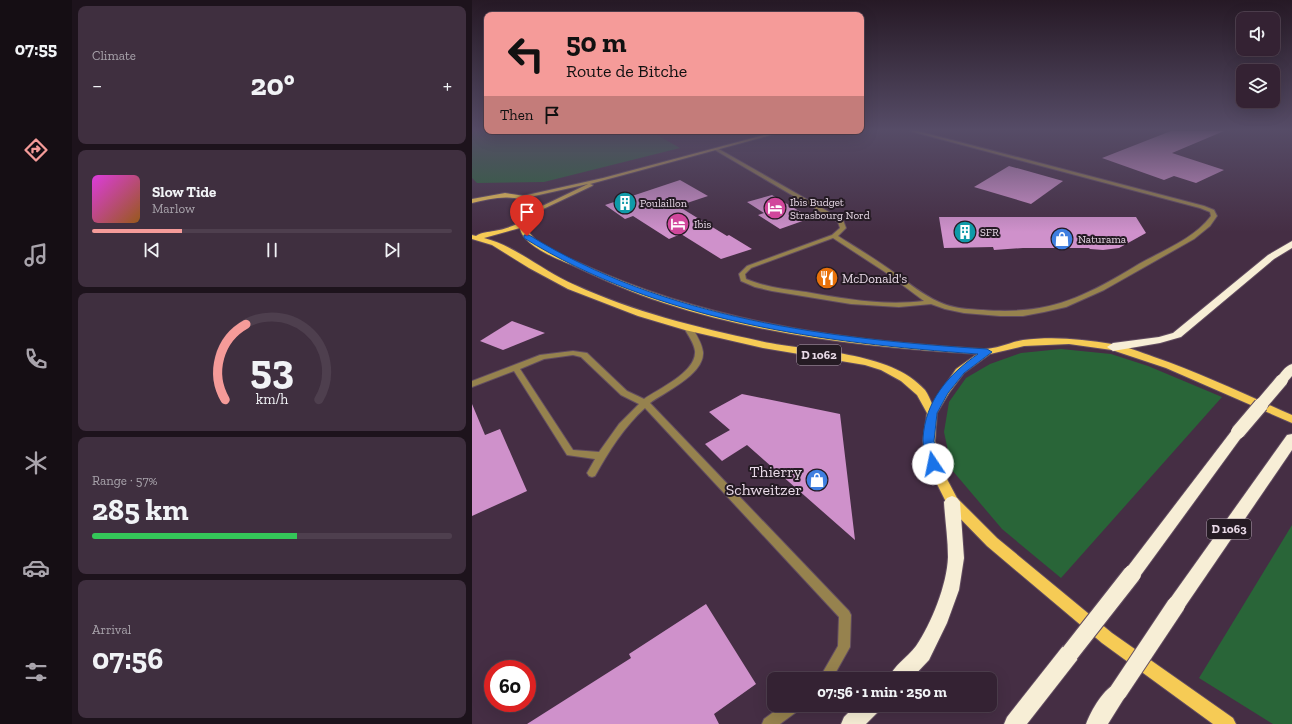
<!DOCTYPE html>
<meta charset="utf-8">
<style>
:root{--surface:#342233;--page:#3f2f3f;--text:#f1f3f6;--muted:#a9a4ac;--line:#4e3f4e;--accent:#f59b99}
body{margin:0;font-family:"Zilla Slab",serif;background:var(--page);color:var(--text);height:100vh;display:flex;flex-direction:column;font-size:15px;white-space:nowrap}
*{box-sizing:border-box;margin:0}
p{font-size:13px;color:var(--muted)}
.icon{flex:none;width:22px;height:22px;fill:none;stroke:currentColor;stroke-width:2;stroke-linecap:round;stroke-linejoin:round}
.map{position:relative;flex:1;overflow:hidden}
.side{display:flex;flex-direction:column;gap:6px;padding:6px;background:#1d131c;width:400px}
.side>*{flex:none}
.top-card{position:absolute;left:12px;top:12px;width:380px;height:122px;border-radius:8px;box-shadow:0 4px 16px #0002,0 0 0 1px var(--line);background:#f59b99;color:#111;overflow:hidden}
.controls{position:absolute;left:764px;top:12px;display:grid;gap:8px}
.controls a{display:grid;place-items:center;width:44px;height:44px;border-radius:8px;background:var(--surface);box-shadow:0 4px 16px #0002,0 0 0 1px var(--line);font-size:20px}
.speed{position:absolute;left:12px;top:660px;display:flex;gap:8px;font-size:20px;font-weight:700;text-align:center}
.speed>*{display:grid;place-content:center;width:52px;height:52px;border-radius:50%;background:var(--surface);box-shadow:0 4px 16px #0002,0 0 0 1px var(--line);line-height:1}
.speed .limit{border:6px solid #d22;background:#fff;color:#111}
.pin{position:absolute;display:grid;place-items:center;width:34px;height:34px;color:#fff;margin:-41px -17px;border-radius:50% 50% 50% 0;rotate:-45deg;box-shadow:0 0 4px #0007}
.pin .icon{rotate:45deg}
.me{position:absolute;width:44px;margin:-22px;rotate:349deg;stroke-linejoin:round;filter:drop-shadow(0 0 3px #0008)}
.turn{display:flex;align-items:center;gap:14px;height:84px;padding:0 16px;font-size:18px}
.turn .icon{width:52px;height:52px;stroke-width:2.5}
.turn b{display:block;font-size:28px;line-height:34px}
.then{display:flex;align-items:center;height:38px;padding:0 16px;background:#0003;gap:8px;font-size:15px}
.big{font-size:30px;font-weight:800;line-height:1.1}
.side .card{flex:1;display:flex;flex-direction:column;justify-content:center;gap:6px;min-width:0;padding:0 14px;border-radius:8px;background:var(--page)}
.side .dial{align-items:center;gap:0}
.dial svg{height:104px;overflow:visible;fill:none;stroke:var(--line);stroke-width:7;stroke-linecap:round;text-anchor:middle}
.dial text{fill:var(--text);stroke:none}
.song{display:flex;align-items:center;gap:12px}
.cover{width:48px;height:48px;border-radius:6px;background:linear-gradient(135deg,hsl(300 70% 55%),hsl(30 70% 35%))}
.played{height:4px;border-radius:2px;background:linear-gradient(90deg,var(--accent) 25%,var(--line) 25%)}
.keys{display:flex;justify-content:space-around;direction:ltr}
.heat{display:flex;justify-content:space-between;align-items:center;font-size:22px;direction:ltr}
.charge{height:6px;border-radius:3px;background:linear-gradient(90deg,#34c759 57%,var(--line) 0)}
.trip{position:absolute;left:295px;top:672px;width:230px;height:40px;border-radius:8px;background:var(--surface);box-shadow:0 4px 16px #0002,0 0 0 1px var(--line);font-weight:800;line-height:40px;text-align:center}
main{display:flex;flex:1;min-height:0}
.tabs{display:flex;flex-direction:column;width:72px;justify-content:space-around;align-items:center;background:#150e14;color:var(--muted)}
.tabs .icon{width:28px;height:28px}
.tabs .current{color:var(--accent)}
.tabs b{font-size:18px;color:var(--text)}
.map>svg:first-child{display:block}
.green{fill:#296538}
.building{fill:#cf91cb}
.lines{fill:none;stroke-linecap:round;stroke-linejoin:round}
.street-casing{stroke:#624d61;stroke-width:2}
.secondary-casing{stroke:#624d61;stroke-width:2}
.primary-casing{stroke:#624d61;stroke-width:2}
.highway-casing{stroke:#624d61;stroke-width:2}
.street{fill:#96824e;fill-rule:evenodd}
.secondary{fill:#ccab54;fill-rule:evenodd}
.primary{fill:#f6cb55;fill-rule:evenodd}
.highway{fill:#f7eed6;fill-rule:evenodd}
.highway-bridge-far2-casing{stroke:#624d61;stroke-width:14;stroke-linecap:butt}
.highway-bridge-far1-casing{stroke:#624d61;stroke-width:16;stroke-linecap:butt}
.highway-bridge-casing{stroke:#624d61;stroke-width:20;stroke-linecap:butt}
.highway-bridge-far2{stroke:#f7eed6;stroke-width:12}
.highway-bridge-far1{stroke:#f7eed6;stroke-width:14}
.highway-bridge{stroke:#f7eed6;stroke-width:18}
.route{fill:#1a73e8;stroke:#114b97}
.labels{text-anchor:middle;dominant-baseline:central;stroke-width:4;stroke-linejoin:round;paint-order:stroke}
.far-poi-label{font-size:11px;fill:#e8d9e7;stroke:#251b24;text-anchor:start}
.shield{fill:#251b24;stroke:#aea0ac;stroke-width:1}
.shield-label{font-size:12px;font-weight:bold;fill:#e8d9e7}
.poi-label{font-size:13px;fill:#e8d9e7;stroke:#251b24;text-anchor:start}
.near-poi-label{font-size:16px;fill:#e8d9e7;stroke:#251b24;text-anchor:end}
</style>
<main>
<nav class="tabs">
<b>07:55</b>
<svg class="icon current" aria-label="directions" viewBox="0 0 24 24"><path d="M12 3l9 9-9 9-9-9zM9 14v-3h6M13 9l2 2-2 2"/></svg>
<svg class="icon" aria-label="music" viewBox="0 0 24 24"><path d="M9 18V5l10-2v13"/><circle cx="6" cy="18" r="3"/><circle cx="16" cy="16" r="3"/></svg>
<svg class="icon" aria-label="phone" viewBox="0 0 24 24"><path d="M5 4h4l2 5-3 2q2 4 5 5l2-3 5 2v4C11 20 4 13 5 4z"/></svg>
<svg class="icon" aria-label="climate" viewBox="0 0 24 24"><path d="M12 3v18M4 7l16 10M4 17L20 7"/></svg>
<svg class="icon" aria-label="car" viewBox="0 0 24 24"><path d="M5 17H2v-5l4-1 3-4h7l3 4 3 1v5h-3M9 17h6M6 11h13"/><circle cx="7" cy="17" r="2"/><circle cx="17" cy="17" r="2"/></svg>
<svg class="icon" aria-label="filters" viewBox="0 0 24 24"><path d="M4 7h16M4 17h16"/><circle cx="9" cy="7" r="2"/><circle cx="15" cy="17" r="2"/></svg>
</nav>
<section class="side">
<div class="card"><p>Climate</p>
<div class="heat"><a>−</a><b class="big">20°</b><a>+</a></div>
</div>
<div class="card">
<div class="song"><i class="cover"></i><div><b>Slow Tide</b><p>Marlow</p></div></div>
<div class="played"></div>
<div class="keys"><svg class="icon" aria-label="previous" viewBox="0 0 24 24"><path d="M18 5L8 12l10 7zM5 5v14"/></svg><svg class="icon" aria-label="pause" viewBox="0 0 24 24"><path d="M8 5v14M16 5v14"/></svg><svg class="icon" aria-label="next" viewBox="0 0 24 24"><path d="M6 5l10 7-10 7zM19 5v14"/></svg></div>
</div>
<div class="card dial"><svg viewBox="0 0 100 80">
<path d="M14 69A42 42 0 1 1 86 69"/>
<path d="M14 69A42 42 0 0 1 30 11" stroke="#f59b99"/>
<text x="50" y="56" font-size="32" font-weight="700">53</text>
<text x="50" y="72" font-size="11">km/h</text>
</svg></div>
<div class="card"><p>Range · 57%</p><b class="big">285 km</b><div class="charge"></div></div>
<div class="card"><p>Arrival</p><b class="big">07:56</b></div>
</section>
<div class="map">
<svg width="820" height="724" viewBox="0 0 820 724">
<rect width="100%" height="100%" fill="#452e44"/>
<g class="green">
<polygon points="0,131 178,131 208,148 72,182 5,183 0,178"/>
<polygon points="589,349 639,354 676,366 750,397 589,578 530,529 480,470 472,432 477,402 494,378 518,364 549,353"/>
<polygon points="820,525 820,724 801,724 727,678"/>
</g>
<g class="building">
<polygon points="699,131 752,131 700,153 752,170 724,183 702,176 692,180 630,158"/>
<polygon points="537,166 552,170 591,181 559,204 502,187"/>
<polygon points="208,180 236,196 206,206 255,236 257,235 280,249 249,259 209,234 197,239 161,216 153,219 133,205"/>
<polygon points="300,195 339,218 308,229 286,215 292,213 275,202"/>
<polygon points="467,217 664,217 674,233 647,248 631,250 618,249 617,248 551,248 522,250 521,247 472,248"/>
<polygon points="40,321 73,333 31,350 8,341"/>
<polygon points="270,394 368,414 383,540 275,445 250,461 233,444 258,430 237,412"/>
<polygon points="0,404 13,435 28,429 55,491 0,516"/>
<polygon points="234,604 284,684 242,714 247,724 55,724 159,658 157,654"/>
</g>
<g class="lines">
<g class="street-casing">
<g id="street">
<path d="M 438,131 L 445,131 L 732,206 L 742,210 L 745,216 L 738,226 L 722,239 L 632,290 L 594,307 L 572,312 L 551,316 L 528,316 L 492,313 L 473,309 L 459,304 L 427,307 L 379,304 L 300,291 L 283,287 L 269,281 L 267,274 L 275,266 L 360,235 L 368,228 L 366,222 L 243,150 L 243,148 L 245,148 L 371,220 L 374,228 L 366,236 C 385,248 405,260 424,274 C 438,284 451,295 467,302 C 481,309 496,309 511,310 C 574,315 609,299 662,267 C 688,251 720,241 739,216 L 738,212 L 728,208 ZM 361,238 L 413,272 L 452,301 C 412,306 373,299 334,292 C 313,289 293,287 274,279 L 273,274 L 279,268 Z"/>
<path d="M 213,326 L 219,326 C 224,334 230,343 231,352 C 233,374 193,392 178,403 L 377,611 L 379,615 L 378,647 L 360,679 L 347,679 L 366,646 L 367,617 L 173,408 C 152,427 137,451 123,476 L 120,477 L 117,476 L 115,473 L 123,459 L 95,455 L 42,371 L 0,387 L 0,381 L 68,355 L 101,351 L 115,353 L 155,391 L 172,399 C 186,389 225,372 223,351 C 222,343 216,335 212,328 ZM 101,355 L 109,357 L 149,395 L 167,404 L 147,424 L 127,452 L 101,450 L 48,369 L 72,359 Z"/>
<polygon points="311,705 329,705 327,710 308,724 290,724 292,719"/>
</g>
</g>
<g class="secondary-casing">
<polygon id="secondary" points="307,131 314,131 118,184 121,185 120,186 67,211 62,210 116,184 49,199 46,197 131,178"/>
</g>
<g class="primary-casing">
<path id="primary" d="M 33,193 L 53,196 L 67,203 L 67,211 L 57,223 L 55,229 C 65,248 93,256 112,265 C 213,311 321,333 432,343 C 458,345 485,348 512,349 C 525,349 539,342 551,340 C 580,336 611,339 640,344 C 654,346 668,352 682,357 C 729,373 774,395 820,415 L 820,423 L 694,368 L 640,350 L 597,344 L 552,346 L 518,354 L 492,373 L 477,393 L 465,413 L 463,441 L 467,464 L 485,498 L 525,538 L 640,633 L 761,718 L 764,724 L 741,724 L 630,643 L 515,546 L 476,506 L 455,464 L 451,441 L 455,413 L 445,395 L 429,381 L 409,370 L 393,365 L 291,348 L 213,330 L 166,316 L 96,289 L 57,268 L 20,245 L 0,239 L 0,235 L 4,236 C 9,232 17,232 22,231 C 38,228 58,222 61,205 C 42,193 21,198 0,203 L 0,199 ZM 48,228 C 50,245 85,259 100,265 C 130,279 160,293 192,303 C 293,336 400,348 505,354 L 484,369 L 460,404 C 458,399 456,394 453,390 C 418,350 337,352 288,341 C 224,327 162,312 103,285 C 72,272 44,246 12,238 Z"/>
</g>
<g class="highway-casing">
<g id="highway">
<polygon points="820,241 820,248 802,259 709,337 688,343 641,351 635,347 641,343 687,337 701,333 796,255"/>
<path d="M 820,364 L 820,376 L 814,383 L 806,383 L 804,380 C 808,374 813,366 820,364 Z"/>
<polygon points="766,427 771,429 773,432 771,435 666,579 660,582 654,579 652,574 654,569 761,429"/>
<polygon points="820,434 820,450 710,611 704,613 698,611 695,605 698,599 815,435"/>
<path d="M 480,496 L 485,498 L 488,502 L 492,558 L 487,590 L 475,623 L 457,660 L 439,679 L 416,679 C 422,665 435,658 444,646 C 459,624 475,585 476,557 C 476,539 473,520 472,502 L 475,498 Z"/>
<polygon points="598,644 605,646 607,653 605,660 555,724 532,724 535,717 591,646"/>
<path d="M 646,682 L 653,685 L 656,692 L 636,724 L 614,724 C 619,710 632,688 646,682 Z"/>
<polygon points="384,705 409,705 406,712 394,724 369,724 372,717"/>
</g>
</g>
<use href="#street" class="street"/>
<use href="#secondary" class="secondary"/>
<use href="#primary" class="primary"/>
<use href="#highway" class="highway"/>
<g class="highway-bridge-far2-casing">
<polyline id="highway-bridge-far2" points="788,406 810,380"/>
</g>
<g class="highway-bridge-far1-casing">
<polyline id="highway-bridge-far1" points="766,432 789,405"/>
</g>
<g class="highway-bridge-casing">
<g id="highway-bridge">
<polyline points="598,653 660,574"/>
<polyline points="646,692 704,605"/>
</g>
</g>
<use href="#highway-bridge-far2" class="highway-bridge-far2"/>
<use href="#highway-bridge-far1" class="highway-bridge-far1"/>
<use href="#highway-bridge" class="highway-bridge"/>
</g>
<linearGradient id="sky" x2="0" y2="1"><stop stop-color="#261925"/><stop offset="0.56" stop-color="#564c67"/><stop offset="1" stop-color="#564c67" stop-opacity="0"/></linearGradient>
<rect width="820" height="232" fill="url(#sky)"/>
<path class="route" d="M 52,235 L 57,235 C 193,319 358,339 515,349 L 520,352 L 492,373 L 476,393 L 465,413 L 462,441 L 467,464 L 461,468 L 456,464 C 454,456 451,447 451,439 C 453,401 476,375 506,354 C 351,343 186,321 52,238 Z"/>
<defs>
<g id="building-disc" transform="scale(1.15)"><circle r="9.5" fill="#0f9aa8" stroke="#251b24"/><path d="M-4-6H4V6H1V3H-1V6H-4ZM-2.5-4.3h1.7v1.8h-1.7ZM.8-4.3h1.7v1.8H.8ZM-2.5-1h1.7V.8h-1.7ZM.8-1h1.7V.8H.8Z" fill="#fff"/></g>
<g id="hotel-disc" transform="scale(1.15)"><circle r="9.5" fill="#d1479c" stroke="#251b24"/><path d="M-6-4.5h1.5V1H6V5H4.5V3h-9V5H-6ZM-4 0a1.8 1.8 0 1 1 3.6 0ZM.5 0V-2.5h3Q6-2.5 6 0Z" fill="#fff"/></g>
<g id="shop-disc" transform="scale(1.15)"><circle r="9.5" fill="#3f7fe0" stroke="#251b24"/><path d="M-5-2.5h2.3a2.7 3.5 0 0 1 5.4 0H5L5.5 6h-11ZM-1.5-2.5h3a1.5 2.3 0 0 0-3 0Z" fill="#fff"/></g>
<g id="restaurant-disc" transform="scale(1.15)"><circle r="9.5" fill="#e8710a" stroke="#251b24"/><path d="M-5-6h1v4h1v-4h1v4h1v-4h1v5L-1.5 .5V6h-2V.5L-5-1ZM5-6V6H3V1.5H1.5Q1.5-4 5-6Z" fill="#fff"/></g>
</defs>
<g fill-rule="evenodd">
<use href="#building-disc" x="153" y="203"/>
<use href="#hotel-disc" x="303" y="208"/>
<use href="#hotel-disc" x="206" y="224"/>
<use href="#building-disc" x="493" y="232"/>
<use href="#shop-disc" x="590" y="239"/>
<use href="#restaurant-disc" x="355" y="278"/>
<use href="#shop-disc" x="345" y="480"/>
</g>
<g class="labels">
<g class="far-poi-label">
<text x="318" y="202">Ibis Budget<tspan x="318" dy="13">Strasbourg Nord</tspan></text>
<text x="168" y="203">Poulaillon</text>
<text x="222" y="224">Ibis</text>
<text x="508" y="232">SFR</text>
<text x="606" y="239">Naturama</text>
</g>
<g class="shield">
<rect x="325" y="345" width="44" height="20" rx="3"/>
<rect x="735" y="519" width="44" height="20" rx="3"/>
</g>
<g class="shield-label">
<text x="347" y="355">D 1062</text>
<text x="757" y="529">D 1063</text>
</g>
<g class="poi-label">
<text x="370" y="278">McDonald's</text>
</g>
<g class="near-poi-label">
<text x="330" y="471">Thierry<tspan x="330" dy="18">Schweitzer</tspan></text>
</g>
</g>
</svg>
<div class="controls">
<a><svg class="icon" aria-label="sound" viewBox="0 0 24 24"><path d="M4 9h4l5-4v14l-5-4H4zM17 9q2 3 0 6"/></svg></a>
<a><svg class="icon" aria-label="layers" viewBox="0 0 24 24"><path d="M12 4l9 5-9 5-9-5zM3 14l9 5 9-5"/></svg></a>
</div>
<div class="speed"><div class="limit">60</div></div>
<div class="pin" style="left:55px;top:236px;background:#d93025"><svg class="icon" aria-label="arrive" viewBox="0 0 24 24"><path d="M6 21V4h12l-3 4 3 4H6"/></svg></div>
<svg class="me" style="left:461px;top:464px" viewBox="-20 -20 40 40"><circle r="19" fill="#fff"/><path d="M0-13L10 11 0 6-10 11z" fill="#1a73e8"/></svg>
<div class="trip">07:56 · 1 min · 250 m</div>
<div class="top-card">
<div class="turn"><svg class="icon" aria-label="left" viewBox="0 0 24 24"><path d="M17 20v-9H6M10 6l-5 5 5 5"/></svg><div><b>50 m</b>Route de Bitche</div></div>
<div class="then">Then<svg class="icon" aria-label="arrive" viewBox="0 0 24 24"><path d="M6 21V4h12l-3 4 3 4H6"/></svg></div>
</div>
</div>
</main>
